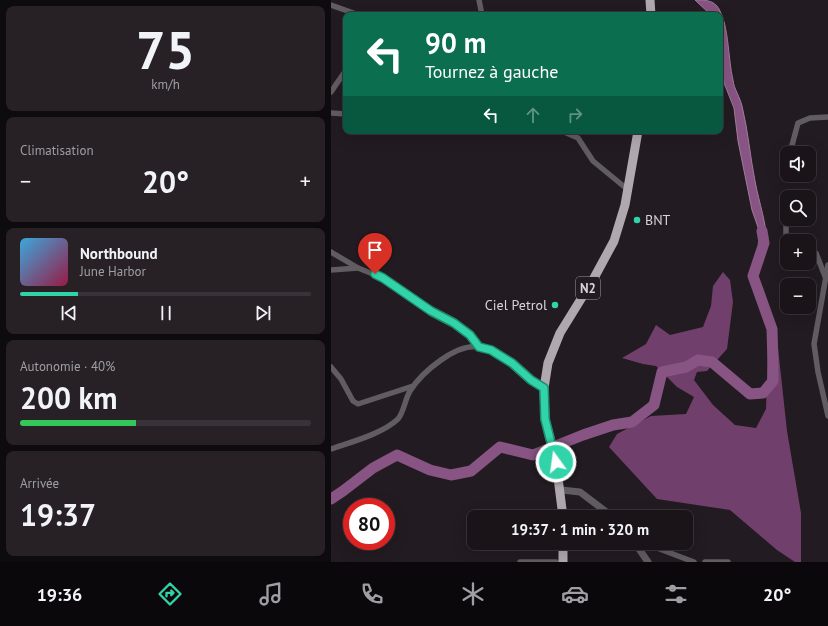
<!DOCTYPE html>
<html lang="fr">
<meta charset="utf-8">
<style>
:root{--surface:#1a1419;--page:#272126;--text:#f1f3f6;--muted:#9f9ea2;--line:#383338;--accent:#31d4a9}
body{margin:0;font-family:"PT Sans",sans-serif;background:var(--page);color:var(--text);height:100vh;display:flex;flex-direction:column;font-size:15px;white-space:nowrap}
*{box-sizing:border-box;margin:0}
p{font-size:13px;color:var(--muted)}
.icon{flex:none;width:22px;height:22px;fill:none;stroke:currentColor;stroke-width:2;stroke-linecap:round;stroke-linejoin:round}
.map{position:relative;flex:1;overflow:hidden}
.details{display:flex;flex-direction:column;gap:6px;padding:6px;background:#0e0b0e;width:331px}
.details>*{flex:none}
.top-card{position:absolute;left:12px;top:12px;width:380px;height:122px;border-radius:8px;box-shadow:0 4px 16px #0002,0 0 0 1px var(--line);background:#0b6e4f;color:#fff;overflow:hidden}
.buttons{position:absolute;left:449px;top:146px;display:grid;gap:8px}
.buttons a{display:grid;place-items:center;width:36px;height:36px;border-radius:8px;background:var(--surface);box-shadow:0 4px 16px #0002,0 0 0 1px var(--line);font-size:20px}
.speed{position:absolute;left:12px;top:498px;display:flex;gap:8px;font-size:20px;font-weight:700;text-align:center}
.speed>*{display:grid;place-content:center;width:52px;height:52px;border-radius:50%;background:var(--surface);box-shadow:0 4px 16px #0002,0 0 0 1px var(--line);line-height:1}
.speed .limit{border:6px solid #d22;background:#fff;color:#111}
.pin{position:absolute;display:grid;place-items:center;width:34px;height:34px;color:#fff;margin:-41px -17px;border-radius:50% 50% 50% 0;rotate:-45deg;box-shadow:0 0 4px #0007}
.pin .icon{rotate:45deg}
.me{position:absolute;width:44px;margin:-22px;rotate:346deg;stroke-linejoin:round;filter:drop-shadow(0 0 3px #0008)}
.turn{display:flex;align-items:center;gap:14px;height:84px;padding:0 16px;font-size:18px}
.turn .icon{width:52px;height:52px;stroke-width:2.5}
.turn b{display:block;font-size:28px;line-height:34px}
.lanes{display:flex;align-items:center;height:38px;padding:0 16px;background:#0003;justify-content:center;gap:20px;direction:ltr}
.lanes .off{opacity:.35}
.big{font-size:30px;font-weight:700;line-height:1.1}
.details .tile{flex:1;display:flex;flex-direction:column;justify-content:center;gap:6px;min-width:0;padding:0 14px;border-radius:8px;background:var(--page)}
.details .dial{align-items:center;gap:0}
.dial b{font-size:52px;line-height:1}
.song{display:flex;align-items:center;gap:12px}
.cover{width:48px;height:48px;border-radius:6px;background:linear-gradient(135deg,hsl(200 70% 55%),hsl(340 70% 35%))}
.played{height:4px;border-radius:2px;background:linear-gradient(90deg,var(--accent) 20%,var(--line) 20%)}
.keys{display:flex;justify-content:space-around;direction:ltr}
.heat{display:flex;justify-content:space-between;align-items:center;font-size:22px;direction:ltr}
.charge{height:6px;border-radius:3px;background:linear-gradient(90deg,#34c759 40%,var(--line) 0)}
.trip{position:absolute;left:136px;top:510px;width:226px;height:40px;border-radius:8px;background:var(--surface);box-shadow:0 4px 16px #0002,0 0 0 1px var(--line);font-weight:700;line-height:40px;text-align:center}
.menu{display:flex;height:64px;justify-content:space-around;align-items:center;background:#0a080a;color:var(--muted)}
.menu .icon{width:28px;height:28px}
.menu .active{color:var(--accent)}
.menu b{font-size:18px;color:var(--text)}
main{display:flex;flex:1;min-height:0}
.map>svg:first-child{display:block}
.forest{fill:#713f6c}
.water{fill:#885483;stroke:#a07a9c}
.lines{fill:none;stroke-linecap:round;stroke-linejoin:round}
.river{stroke:#885483;stroke-width:11}
.minor{stroke:#605c5f;stroke-width:5.5}
.tertiary{stroke:#605c5f;stroke-width:7}
.trunk{stroke:#b0a8af;stroke-width:9}
.route-casing{stroke:#208a6e;stroke-width:10}
.route{stroke:#31d4a9;stroke-width:7}
.poi-dot{fill:#31d4a9;stroke:#221b21;stroke-width:1.5}
.labels{text-anchor:middle;dominant-baseline:central;stroke-width:4;stroke-linejoin:round;paint-order:stroke}
.shield{fill:#221b21;stroke:#a19ba0;stroke-width:1}
.shield-label{font-size:13px;font-weight:bold;fill:#d8d2d7}
.poi-label{font-size:14px;fill:#d8d2d7;stroke:#221b21;text-anchor:start}
</style>
<main>
<section class="details">
<div class="tile dial"><b>75</b><p>km/h</p></div>
<div class="tile"><p>Climatisation</p>
<div class="heat"><a>−</a><b class="big">20°</b><a>+</a></div>
</div>
<div class="tile">
<div class="song"><i class="cover"></i><div><b>Northbound</b><p>June Harbor</p></div></div>
<div class="played"></div>
<div class="keys"><svg class="icon" aria-label="previous" viewBox="0 0 24 24"><path d="M18 5L8 12l10 7zM5 5v14"/></svg><svg class="icon" aria-label="pause" viewBox="0 0 24 24"><path d="M8 5v14M16 5v14"/></svg><svg class="icon" aria-label="next" viewBox="0 0 24 24"><path d="M6 5l10 7-10 7zM19 5v14"/></svg></div>
</div>
<div class="tile"><p>Autonomie · 40%</p><b class="big">200 km</b><div class="charge"></div></div>
<div class="tile"><p>Arrivée</p><b class="big">19:37</b></div>
</section>
<div class="map">
<svg width="497" height="562" viewBox="0 0 497 562">
<rect width="100%" height="100%" fill="#221b21"/>
<polygon class="forest" points="392,272 399,280 402,302 396,349 376,371 366,372 363,380 382,405 404,425 425,428 435,409 437,344 447,348 456,431 470,513 470,562 464,562 446,550 399,510 326,499 278,447 286,434 320,416 355,414 363,397 346,387 325,366 312,364 291,358 315,344 325,325 339,335 372,327 380,306 382,286"/>
<path class="water" d="M 364,0 C 374,0 383,0 388,9 C 398,26 397,59 402,80 C 403,89 409,97 411,106 C 417,130 419,156 424,181 C 428,203 436,224 436,246 L 427,244 L 430,236 L 421,210 L 407,141 L 403,108 L 393,83 L 389,44 L 389,15 L 380,15 Z"/>
<g class="lines">
<polyline class="river" points="0,499 12,491 42,468 66,455 99,470 120,475 140,471 169,447 202,455 252,435 282,425 301,422 323,405 331,372 355,367 367,360 381,362 419,394 432,393 442,381 442,364 441,329 422,276 433,243 431,231"/>
<g class="minor">
<polyline points="148,0 151,15"/>
<polyline points="0,5 28,15"/>
<polyline points="181,15 182,15"/>
<polyline points="0,92 15,70"/>
<polyline points="0,113 15,114"/>
<polyline points="231,131 247,138 262,161 296,189"/>
<polyline points="460,149 467,123 479,118 497,117"/>
<polyline points="455,225 455,237 459,241"/>
<polyline points="478,247 485,253 495,279"/>
<polyline points="0,252 27,268 52,278 100,311 123,323 139,335 148,347"/>
<polyline points="497,265 483,344 487,372 497,416"/>
<polyline points="0,270 27,268"/>
<polyline points="0,367 10,379 22,401 27,404 82,386"/>
<path d="M 0,449 C 20,442 51,434 67,419 C 73,412 74,399 79,391 C 91,372 125,343 149,347 C 173,351 193,375 213,388"/>
<polyline points="313,543 363,562"/>
<polyline points="189,562 225,562"/>
<polyline points="374,562 397,562"/>
</g>
<g class="tertiary">
<polyline points="230,490 249,492 282,517"/>
<polyline points="304,543 317,562"/>
</g>
<g class="trunk">
<polyline points="319,0 320,15"/>
<polyline points="232,517 225,462 214,419 213,388 217,363 229,333 263,278 283,241 294,205 307,131"/>
<polyline points="232,543 232,562"/>
</g>
</g>
<g class="lines">
<g class="route-casing">
<polyline id="route" points="44,274 52,278 100,311 123,323 139,335 148,347 160,350 181,363 200,380 213,388 214,419 225,462"/>
</g>
<use href="#route" class="route"/>
</g>
<g class="poi-dot">
<circle cx="306" cy="220" r="4"/>
<circle cx="224" cy="305" r="4"/>
</g>
<g class="labels">
<rect class="shield" x="245" y="277" width="24" height="22" rx="3"/>
<g class="shield-label">
<text x="257" y="288">N2</text>
</g>
<g class="poi-label">
<text x="314" y="220">BNT</text>
<text x="216" y="305" text-anchor="end">Ciel Petrol</text>
</g>
</g>
</svg>
<div class="buttons">
<a><svg class="icon" aria-label="sound" viewBox="0 0 24 24"><path d="M4 9h4l5-4v14l-5-4H4zM17 9q2 3 0 6"/></svg></a>
<a><svg class="icon" aria-label="search" viewBox="0 0 24 24"><circle cx="10" cy="10" r="6"/><path d="M15 15l6 6"/></svg></a>
<a>+</a>
<a>−</a>
</div>
<div class="speed"><div class="limit">80</div></div>
<div class="pin" style="left:44px;top:274px;background:#d93025"><svg class="icon" aria-label="arrive" viewBox="0 0 24 24"><path d="M6 21V4h12l-3 4 3 4H6"/></svg></div>
<svg class="me" style="left:225px;top:462px" viewBox="-20 -20 40 40"><circle r="17" fill="#31d4a9" stroke="#fff" stroke-width="3"/><path d="M0-11L8 9 0 5-8 9z" fill="#fff"/></svg>
<div class="trip">19:37 · 1 min · 320 m</div>
<div class="top-card">
<div class="turn"><svg class="icon" aria-label="left" viewBox="0 0 24 24"><path d="M17 20v-9H6M10 6l-5 5 5 5"/></svg><div><b>90 m</b>Tournez à gauche</div></div>
<div class="lanes"><svg class="icon" aria-label="left" viewBox="0 0 24 24"><path d="M17 20v-9H6M10 6l-5 5 5 5"/></svg><svg class="icon off" aria-label="ahead" viewBox="0 0 24 24"><path d="M12 20V5M6 11l6-6 6 6"/></svg><svg class="icon off" aria-label="right" viewBox="0 0 24 24"><path d="M7 20v-9h11M14 6l5 5-5 5"/></svg></div>
</div>
</div>
</main>
<nav class="menu">
<b>19:36</b>
<svg class="icon active" aria-label="directions" viewBox="0 0 24 24"><path d="M12 3l9 9-9 9-9-9zM9 14v-3h6M13 9l2 2-2 2"/></svg>
<svg class="icon" aria-label="music" viewBox="0 0 24 24"><path d="M9 18V5l10-2v13"/><circle cx="6" cy="18" r="3"/><circle cx="16" cy="16" r="3"/></svg>
<svg class="icon" aria-label="phone" viewBox="0 0 24 24"><path d="M5 4h4l2 5-3 2q2 4 5 5l2-3 5 2v4C11 20 4 13 5 4z"/></svg>
<svg class="icon" aria-label="climate" viewBox="0 0 24 24"><path d="M12 3v18M4 7l16 10M4 17L20 7"/></svg>
<svg class="icon" aria-label="car" viewBox="0 0 24 24"><path d="M5 17H2v-5l4-1 3-4h7l3 4 3 1v5h-3M9 17h6M6 11h13"/><circle cx="7" cy="17" r="2"/><circle cx="17" cy="17" r="2"/></svg>
<svg class="icon" aria-label="filters" viewBox="0 0 24 24"><path d="M4 7h16M4 17h16"/><circle cx="9" cy="7" r="2"/><circle cx="15" cy="17" r="2"/></svg>
<b>20°</b>
</nav>
